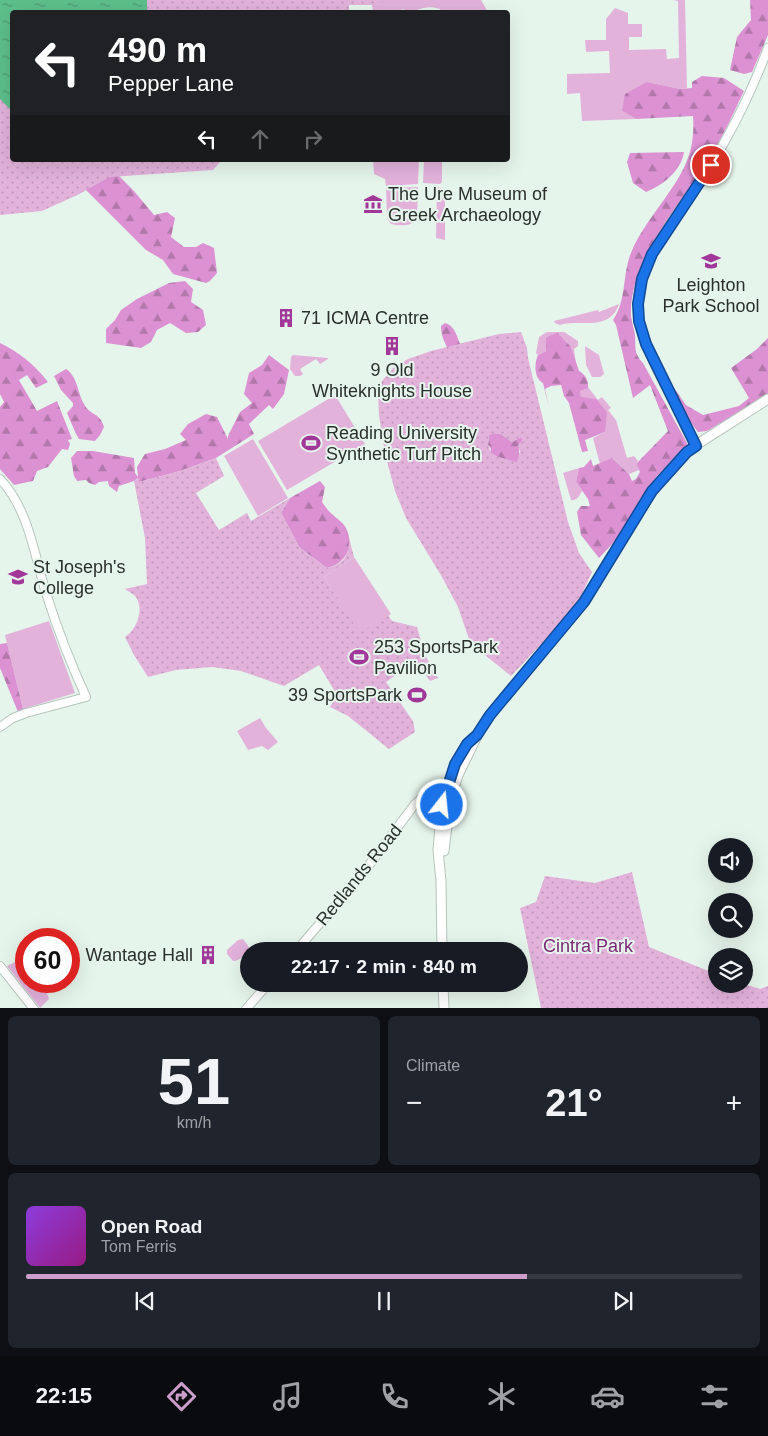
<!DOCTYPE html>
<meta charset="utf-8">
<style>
:root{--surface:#171b24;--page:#20242c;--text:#f1f3f6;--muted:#9ea1a6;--line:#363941;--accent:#cd9ecc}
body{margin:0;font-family:Helvetica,sans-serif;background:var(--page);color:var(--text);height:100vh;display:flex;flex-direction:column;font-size:19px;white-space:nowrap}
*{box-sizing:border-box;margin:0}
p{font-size:16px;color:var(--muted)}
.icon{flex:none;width:28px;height:28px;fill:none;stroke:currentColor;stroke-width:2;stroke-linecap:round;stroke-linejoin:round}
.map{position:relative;height:1008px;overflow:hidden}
.sheet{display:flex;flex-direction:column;gap:8px;padding:8px;background:#0d0f14;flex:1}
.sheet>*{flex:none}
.top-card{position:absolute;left:10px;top:10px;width:500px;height:152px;border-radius:5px;box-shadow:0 5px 20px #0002;background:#202124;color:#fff;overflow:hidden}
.fabs{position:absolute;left:708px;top:838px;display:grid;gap:10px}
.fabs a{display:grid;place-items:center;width:45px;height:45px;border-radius:50%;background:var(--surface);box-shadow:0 5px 20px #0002;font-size:25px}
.speed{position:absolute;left:15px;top:928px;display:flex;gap:10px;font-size:25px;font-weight:700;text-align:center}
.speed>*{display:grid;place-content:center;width:65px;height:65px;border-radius:50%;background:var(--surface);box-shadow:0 5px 20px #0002;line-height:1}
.speed .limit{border:8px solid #d22;background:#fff;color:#111}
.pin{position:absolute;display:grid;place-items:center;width:42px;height:42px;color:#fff;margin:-21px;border:2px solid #fff;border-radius:50%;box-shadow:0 1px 5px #0007}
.me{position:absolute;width:55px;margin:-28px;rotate:16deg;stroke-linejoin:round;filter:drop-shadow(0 0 4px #0008)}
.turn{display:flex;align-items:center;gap:18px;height:105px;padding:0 15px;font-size:22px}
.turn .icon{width:65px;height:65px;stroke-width:2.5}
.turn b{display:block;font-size:35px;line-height:42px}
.lanes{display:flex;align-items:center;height:48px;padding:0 15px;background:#0003;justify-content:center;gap:25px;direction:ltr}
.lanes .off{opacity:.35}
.big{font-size:38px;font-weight:600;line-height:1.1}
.sheet .tile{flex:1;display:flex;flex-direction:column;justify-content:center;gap:8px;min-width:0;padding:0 18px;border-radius:8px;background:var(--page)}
.sheet .dial{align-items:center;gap:0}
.dial b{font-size:65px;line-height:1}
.song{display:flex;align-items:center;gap:15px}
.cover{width:60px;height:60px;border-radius:8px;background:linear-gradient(135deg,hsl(270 70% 55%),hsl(310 70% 35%))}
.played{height:5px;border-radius:2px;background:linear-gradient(90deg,var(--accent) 70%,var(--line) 70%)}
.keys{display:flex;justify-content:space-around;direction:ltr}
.heat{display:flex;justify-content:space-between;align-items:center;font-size:28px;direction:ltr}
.sheet .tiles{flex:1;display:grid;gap:8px;grid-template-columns:1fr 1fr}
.tile:last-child{grid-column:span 2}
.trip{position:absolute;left:240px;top:942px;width:288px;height:50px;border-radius:25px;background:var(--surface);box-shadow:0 5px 20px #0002;font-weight:600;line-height:50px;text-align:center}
.tabs{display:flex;height:80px;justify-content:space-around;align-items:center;background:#090b0e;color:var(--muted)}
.tabs .icon{width:35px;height:35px}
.tabs .current{color:var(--accent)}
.tabs b{font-size:22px;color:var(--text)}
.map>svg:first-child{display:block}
.grass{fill:#e2b2db}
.forest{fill:url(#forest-firs)}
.park{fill:url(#park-dots);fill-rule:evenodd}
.water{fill:url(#water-ripples)}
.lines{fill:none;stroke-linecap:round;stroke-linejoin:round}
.secondary-casing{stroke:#b6c4bc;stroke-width:10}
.primary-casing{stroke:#b6c4bc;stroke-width:11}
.secondary{stroke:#fff;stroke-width:8}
.primary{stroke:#fff;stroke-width:9}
.route-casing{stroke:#114b97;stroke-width:12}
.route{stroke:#1a73e8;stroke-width:9}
.labels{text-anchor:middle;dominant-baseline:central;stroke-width:4;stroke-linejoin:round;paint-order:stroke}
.poi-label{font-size:18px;fill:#2a302c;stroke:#e6f5ec;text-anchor:start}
.street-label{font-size:18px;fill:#2a302c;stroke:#e6f5ec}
.park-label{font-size:18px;fill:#7d2876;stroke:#e6f5ec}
</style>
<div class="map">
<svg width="768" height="1009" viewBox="0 0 768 1009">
<defs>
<pattern id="forest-firs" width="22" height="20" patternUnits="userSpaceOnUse" patternTransform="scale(1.25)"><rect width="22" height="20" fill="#db91d2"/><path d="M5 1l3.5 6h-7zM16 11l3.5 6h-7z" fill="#b277ab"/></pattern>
<pattern id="park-dots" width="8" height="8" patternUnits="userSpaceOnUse" patternTransform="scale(1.25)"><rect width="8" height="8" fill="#e2b2db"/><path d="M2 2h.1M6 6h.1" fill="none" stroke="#c299bc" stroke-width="1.8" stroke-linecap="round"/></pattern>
<pattern id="water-ripples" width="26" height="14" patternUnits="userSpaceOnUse" patternTransform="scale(1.25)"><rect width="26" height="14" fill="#5dbf8b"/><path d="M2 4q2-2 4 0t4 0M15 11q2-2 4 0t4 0" fill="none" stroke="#4d9c72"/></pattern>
</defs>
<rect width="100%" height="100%" fill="#e6f5ec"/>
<g class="grass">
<path d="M 256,0 L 481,0 L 488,12 L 441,12 L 440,9 C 424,4 419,12 405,12 L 404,9 L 393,12 L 373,12 L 372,5 L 349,5 L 349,12 L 232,12 Z"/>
<polygon points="673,0 685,0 687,88 680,89 647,82 622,111 636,119 582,121 580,93 567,94 567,74 610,73 609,51 586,52 585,40 606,40 606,19 615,8 628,13 628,24 642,24 642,37 629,37 629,50 666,49 667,59 679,58 678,1"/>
<polygon points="373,160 419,160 418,184 386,186 385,179 374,174"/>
<polygon points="424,160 442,160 442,182 440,184 423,183"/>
<path d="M 418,187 L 417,218 C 413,227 399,226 391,224 L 387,218 L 386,188 Z"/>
<polygon points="437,187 443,188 445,192 445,240 436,238"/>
<path d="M 619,304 C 610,332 580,319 560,325 L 555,323 L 554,321 L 598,310 L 599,312 Z"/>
<polygon points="547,332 564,332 578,341 578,346 574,349 576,364 571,347 558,333 546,351 538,355 536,353 539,337"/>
<polygon points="585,346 599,355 604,374 600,377 592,377 586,365"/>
<polygon points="293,355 328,358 328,359 320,364 316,359 300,369 303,374 300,376 295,376 290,369 291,357"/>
<polygon points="588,387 598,400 602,397 611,408 608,410 616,420 627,458 634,456 638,461 636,464 639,470 629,474 612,458 600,464 593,438 605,432 596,399 581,398 580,391"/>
<polygon points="335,395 365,444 287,490 258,441"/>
<polygon points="253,439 288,498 258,516 224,456"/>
<path d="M 579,468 L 576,482 L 582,491 C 579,496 577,501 571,500 L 563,473 Z"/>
<polygon points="354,557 391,614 360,634 324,577"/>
<polygon points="49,621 75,693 23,709 5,635"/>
<polygon points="260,718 266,728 278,742 268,750 262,746 248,750 237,731"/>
<path d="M 243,939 L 249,947 C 248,953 240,961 233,961 L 227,954 L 227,950 L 238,940 Z"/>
<polygon points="15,962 26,964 26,981 43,981 49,999 40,1008 7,966"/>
</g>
<g class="forest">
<polygon points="750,0 768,0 768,35 752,72 744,74 730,70 737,37 751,20"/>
<path d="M 702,76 L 724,78 L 744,91 C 733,114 723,137 709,158 C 682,202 628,263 631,316 C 632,323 634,329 635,335 C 636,347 633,352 643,363 L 688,445 L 657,476 L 640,499 L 618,538 L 599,558 L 581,535 L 577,512 L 581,506 L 590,506 L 588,499 L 576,482 L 579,468 L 584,467 L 591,459 L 593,466 L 612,458 L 629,474 L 632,481 L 636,479 L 640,472 L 636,464 L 668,431 L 650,385 L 633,398 L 616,325 L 613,320 C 627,300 622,275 631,253 C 644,220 676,191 688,158 C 693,145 694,129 693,116 L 636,119 L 622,111 L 625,94 L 647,82 L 680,89 L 692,88 L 692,82 Z"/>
<path d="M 684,152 C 681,171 663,185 646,192 L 633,183 L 627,162 L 630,153 Z"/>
<polygon points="60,160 118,175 134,191 154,215 167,212 175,218 171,237 184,247 196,247 203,243 214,248 217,273 210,281 206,283 173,274 163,260 146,250 86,190 75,196"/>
<polygon points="185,281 193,289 191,302 203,310 206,325 198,332 186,333 170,323 157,330 151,342 141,348 106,343 106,329 115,320 121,310 137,299 169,283"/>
<path d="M 445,323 C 454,325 457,336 460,344 L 472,341 L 477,343 L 449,352 C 445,342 441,337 441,326 Z"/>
<path d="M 558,333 L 571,347 L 579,371 C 585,374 589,381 588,388 L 580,391 L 581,397 L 596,399 L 607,412 L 605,432 L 585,440 L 588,451 L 582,452 L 569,403 L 564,396 L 561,385 L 551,386 L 545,389 L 549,408 L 543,383 C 534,378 534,364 538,355 L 546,351 L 546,338 L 551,335 Z"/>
<polygon points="768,338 768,395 707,431 698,432 689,420 665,375 686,405 703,415 739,406 749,398 731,368 757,349"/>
<path d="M 0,343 C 20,353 34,364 48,382 L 36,388 L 27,375 L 19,380 L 37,411 L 57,401 L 72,439 L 68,440 L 70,444 L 68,450 L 62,449 L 48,467 L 37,471 L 33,481 L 14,485 L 0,469 L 0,407 L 4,402 L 0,394 Z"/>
<polygon points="269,355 289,370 284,394 273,409 269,405 249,424 254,434 216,458 180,471 139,482 138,478 134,481 119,486 117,492 109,486 108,481 99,482 95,485 89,483 86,480 77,481 74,476 71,458 77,451 93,451 134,458 135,473 138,477 137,467 145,454 165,449 186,440 180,434 188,424 206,414 217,417 228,439 228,436 240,412 252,403 244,394 249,373 262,365"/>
<path d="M 66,369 C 78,377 77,392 84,404 C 90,416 100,412 104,427 L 100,435 L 95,441 L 79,439 L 76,434 L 67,413 L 73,406 L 73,403 L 61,390 L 54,376 Z"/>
<polygon points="493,433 501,434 512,442 521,437 523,439 522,442 519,444 519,458 517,463 498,457 490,453 491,449 488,445 489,435"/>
<path d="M 320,481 L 325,487 L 322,502 C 325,506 328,511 332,514 C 337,519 343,522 346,528 C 355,546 346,564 327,568 L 300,548 L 281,513 L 290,498 Z"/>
<polygon points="7,643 23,709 18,712 0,668 0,644"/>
</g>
<g class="park">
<polygon points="0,0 389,0 373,5 349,5 349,12 12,12 12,160 222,160 213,170 110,177 75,196 42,211 0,215"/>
<path d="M 521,332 L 527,348 L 528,358 L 568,522 L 579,553 L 592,572 L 580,598 L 561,623 L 511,676 L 475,647 L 469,639 L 458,607 L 442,577 L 406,518 L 395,491 L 385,454 L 379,415 L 378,393 L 382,381 L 394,367 L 408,359 L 431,351 L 499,334 ZM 493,433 L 501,434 L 512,442 L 521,437 L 523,439 L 517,447 L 520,451 L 517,462 L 498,457 L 491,453 L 488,445 L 489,435 Z"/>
<path d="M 216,458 L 224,476 L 196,493 L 219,530 L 247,513 L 251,521 L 290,498 L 281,513 L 300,548 L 327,568 C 345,564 349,555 349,538 L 354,557 L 324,577 L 360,633 L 388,615 L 392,621 L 417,627 L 425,655 L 438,678 L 430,681 L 416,661 L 386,682 L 413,721 L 415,732 L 389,749 L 348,716 L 330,707 L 337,695 L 319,665 L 284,686 L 241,671 L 212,667 L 176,670 L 148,677 L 134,655 L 125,637 C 137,630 145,608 135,596 C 133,594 128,591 125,589 L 147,584 L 145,538 L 134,481 L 139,478 L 139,482 L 180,471 Z"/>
<polygon points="632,872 649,947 716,974 716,984 744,984 760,989 768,986 768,1008 541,1008 520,908 536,902 545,876 595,883"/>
</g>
<polygon class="water" points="0,0 147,0 147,11 144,12 12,12 12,111 0,99"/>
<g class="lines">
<g class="secondary-casing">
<g id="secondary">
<path d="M 696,445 C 679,407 648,362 639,322 C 630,275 664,234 688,198 C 701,180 714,161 725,141 C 742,111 756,80 768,48"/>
<path d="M 0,479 C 30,511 34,556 47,596 C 58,631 71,664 86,697 L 26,713 L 13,718 L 0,727"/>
<polyline points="296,951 360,877 415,804 423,797 431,794 449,800"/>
<polyline points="0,966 34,1009"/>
<polyline points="246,1009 268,984"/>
</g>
</g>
<g class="primary-casing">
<g id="primary">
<polyline points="444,851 450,800 458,775 476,738"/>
<polyline points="442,951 441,881 438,850 442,805 455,764 467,744 477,735 490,715 584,602 652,491 673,467 687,452 696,445 768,399"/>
<polyline points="443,984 444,1009"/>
</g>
</g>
<use href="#secondary" class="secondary"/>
<use href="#primary" class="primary"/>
</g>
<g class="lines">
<g class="route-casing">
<polyline id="route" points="442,805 455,764 467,744 477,735 490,715 584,602 652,491 687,452 696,446 646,344 639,321 638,304 642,279 652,254 711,165"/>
</g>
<use href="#route" class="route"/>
</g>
<defs>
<g id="museum-bare" transform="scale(1.5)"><path d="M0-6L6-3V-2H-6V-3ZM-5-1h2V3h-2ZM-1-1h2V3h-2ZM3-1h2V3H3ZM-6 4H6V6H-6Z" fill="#a13798" stroke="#e6f5ec" stroke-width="2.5" paint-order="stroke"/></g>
<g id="school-bare" transform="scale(1.5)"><path d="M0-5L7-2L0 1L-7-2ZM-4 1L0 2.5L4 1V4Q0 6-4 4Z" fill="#a13798" stroke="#e6f5ec" stroke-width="2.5" paint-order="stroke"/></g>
<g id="building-bare" transform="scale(1.5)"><path d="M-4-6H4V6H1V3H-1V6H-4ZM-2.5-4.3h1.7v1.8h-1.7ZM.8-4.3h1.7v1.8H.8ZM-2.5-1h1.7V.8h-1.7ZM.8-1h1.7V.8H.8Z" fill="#a13798" stroke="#e6f5ec" stroke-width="2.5" paint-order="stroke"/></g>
<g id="stadium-bare" transform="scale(1.5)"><path d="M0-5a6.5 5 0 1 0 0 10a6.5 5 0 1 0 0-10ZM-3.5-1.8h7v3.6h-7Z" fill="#a13798" stroke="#e6f5ec" stroke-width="2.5" paint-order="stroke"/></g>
</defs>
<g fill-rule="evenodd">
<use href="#museum-bare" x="373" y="204"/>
<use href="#school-bare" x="711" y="261"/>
<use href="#building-bare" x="286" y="318"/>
<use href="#building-bare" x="392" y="346"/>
<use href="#stadium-bare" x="311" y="443"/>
<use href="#school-bare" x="18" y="577"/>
<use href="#stadium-bare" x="359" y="657"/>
<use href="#stadium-bare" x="417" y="695"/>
<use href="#building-bare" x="208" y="955"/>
</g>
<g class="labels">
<g class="poi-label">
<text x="388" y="194">The Ure Museum of<tspan x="388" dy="21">Greek Archaeology</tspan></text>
<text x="711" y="285" text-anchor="middle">Leighton<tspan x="711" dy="21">Park School</tspan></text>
<text x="301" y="318">71 ICMA Centre</text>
<text x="392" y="370" text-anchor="middle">9 Old<tspan x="392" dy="21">Whiteknights House</tspan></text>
<text x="326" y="433">Reading University<tspan x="326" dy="21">Synthetic Turf Pitch</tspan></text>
<text x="33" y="567">St Joseph's<tspan x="33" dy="21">College</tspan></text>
<text x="374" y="647">253 SportsPark<tspan x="374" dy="21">Pavilion</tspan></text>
<text x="402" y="695" text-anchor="end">39 SportsPark</text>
<text x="193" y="955" text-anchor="end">Wantage Hall</text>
</g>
<g class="street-label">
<text transform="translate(359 875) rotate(-51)">Redlands Road</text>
</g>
<g class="park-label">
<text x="588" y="946">Cintra Park</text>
</g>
</g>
</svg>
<div class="fabs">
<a><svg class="icon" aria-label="sound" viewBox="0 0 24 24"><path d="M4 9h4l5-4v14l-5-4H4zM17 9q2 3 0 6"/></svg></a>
<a><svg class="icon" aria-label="search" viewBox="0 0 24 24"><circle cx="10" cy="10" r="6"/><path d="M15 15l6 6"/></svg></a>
<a><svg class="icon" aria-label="layers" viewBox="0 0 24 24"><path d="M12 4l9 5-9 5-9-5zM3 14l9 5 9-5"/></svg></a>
</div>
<div class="speed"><div class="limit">60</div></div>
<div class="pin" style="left:711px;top:165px;background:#d93025"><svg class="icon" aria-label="arrive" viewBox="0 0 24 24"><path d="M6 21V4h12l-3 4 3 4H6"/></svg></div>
<svg class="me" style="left:442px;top:805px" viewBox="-20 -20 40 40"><circle r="17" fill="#1a73e8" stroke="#fff" stroke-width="3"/><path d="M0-11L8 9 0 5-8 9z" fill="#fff"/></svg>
<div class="trip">22:17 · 2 min · 840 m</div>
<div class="top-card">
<div class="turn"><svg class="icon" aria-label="left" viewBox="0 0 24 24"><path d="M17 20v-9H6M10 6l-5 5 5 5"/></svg><div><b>490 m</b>Pepper Lane</div></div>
<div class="lanes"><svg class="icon" aria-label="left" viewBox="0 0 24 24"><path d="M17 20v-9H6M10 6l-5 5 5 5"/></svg><svg class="icon off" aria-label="ahead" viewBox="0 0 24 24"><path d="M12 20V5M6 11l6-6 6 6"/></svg><svg class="icon off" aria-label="right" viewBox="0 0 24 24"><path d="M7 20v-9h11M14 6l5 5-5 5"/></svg></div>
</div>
</div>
<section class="sheet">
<div class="tiles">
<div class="tile dial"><b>51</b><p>km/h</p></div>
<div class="tile"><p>Climate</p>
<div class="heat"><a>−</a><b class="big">21°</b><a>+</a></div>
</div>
<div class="tile">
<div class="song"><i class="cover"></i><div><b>Open Road</b><p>Tom Ferris</p></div></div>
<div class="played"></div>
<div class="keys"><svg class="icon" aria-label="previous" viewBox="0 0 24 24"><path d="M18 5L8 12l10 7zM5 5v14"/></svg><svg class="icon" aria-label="pause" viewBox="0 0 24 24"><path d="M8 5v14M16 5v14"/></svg><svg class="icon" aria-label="next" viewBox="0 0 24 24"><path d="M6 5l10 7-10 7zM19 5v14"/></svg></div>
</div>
</div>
</section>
<nav class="tabs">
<b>22:15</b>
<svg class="icon current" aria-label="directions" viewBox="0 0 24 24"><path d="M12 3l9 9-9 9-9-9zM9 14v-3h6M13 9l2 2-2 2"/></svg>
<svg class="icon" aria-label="music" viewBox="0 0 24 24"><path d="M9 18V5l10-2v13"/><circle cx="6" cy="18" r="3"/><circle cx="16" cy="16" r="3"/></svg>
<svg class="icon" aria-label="phone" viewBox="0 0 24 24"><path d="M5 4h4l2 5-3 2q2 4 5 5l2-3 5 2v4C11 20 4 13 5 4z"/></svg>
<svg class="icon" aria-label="climate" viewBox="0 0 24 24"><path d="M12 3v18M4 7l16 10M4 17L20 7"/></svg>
<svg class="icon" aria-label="car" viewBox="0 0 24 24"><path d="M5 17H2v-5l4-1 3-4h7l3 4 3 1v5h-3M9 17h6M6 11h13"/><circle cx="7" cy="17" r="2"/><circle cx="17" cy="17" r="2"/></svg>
<svg class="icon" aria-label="filters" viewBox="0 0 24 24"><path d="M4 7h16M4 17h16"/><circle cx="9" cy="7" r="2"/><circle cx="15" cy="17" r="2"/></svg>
</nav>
